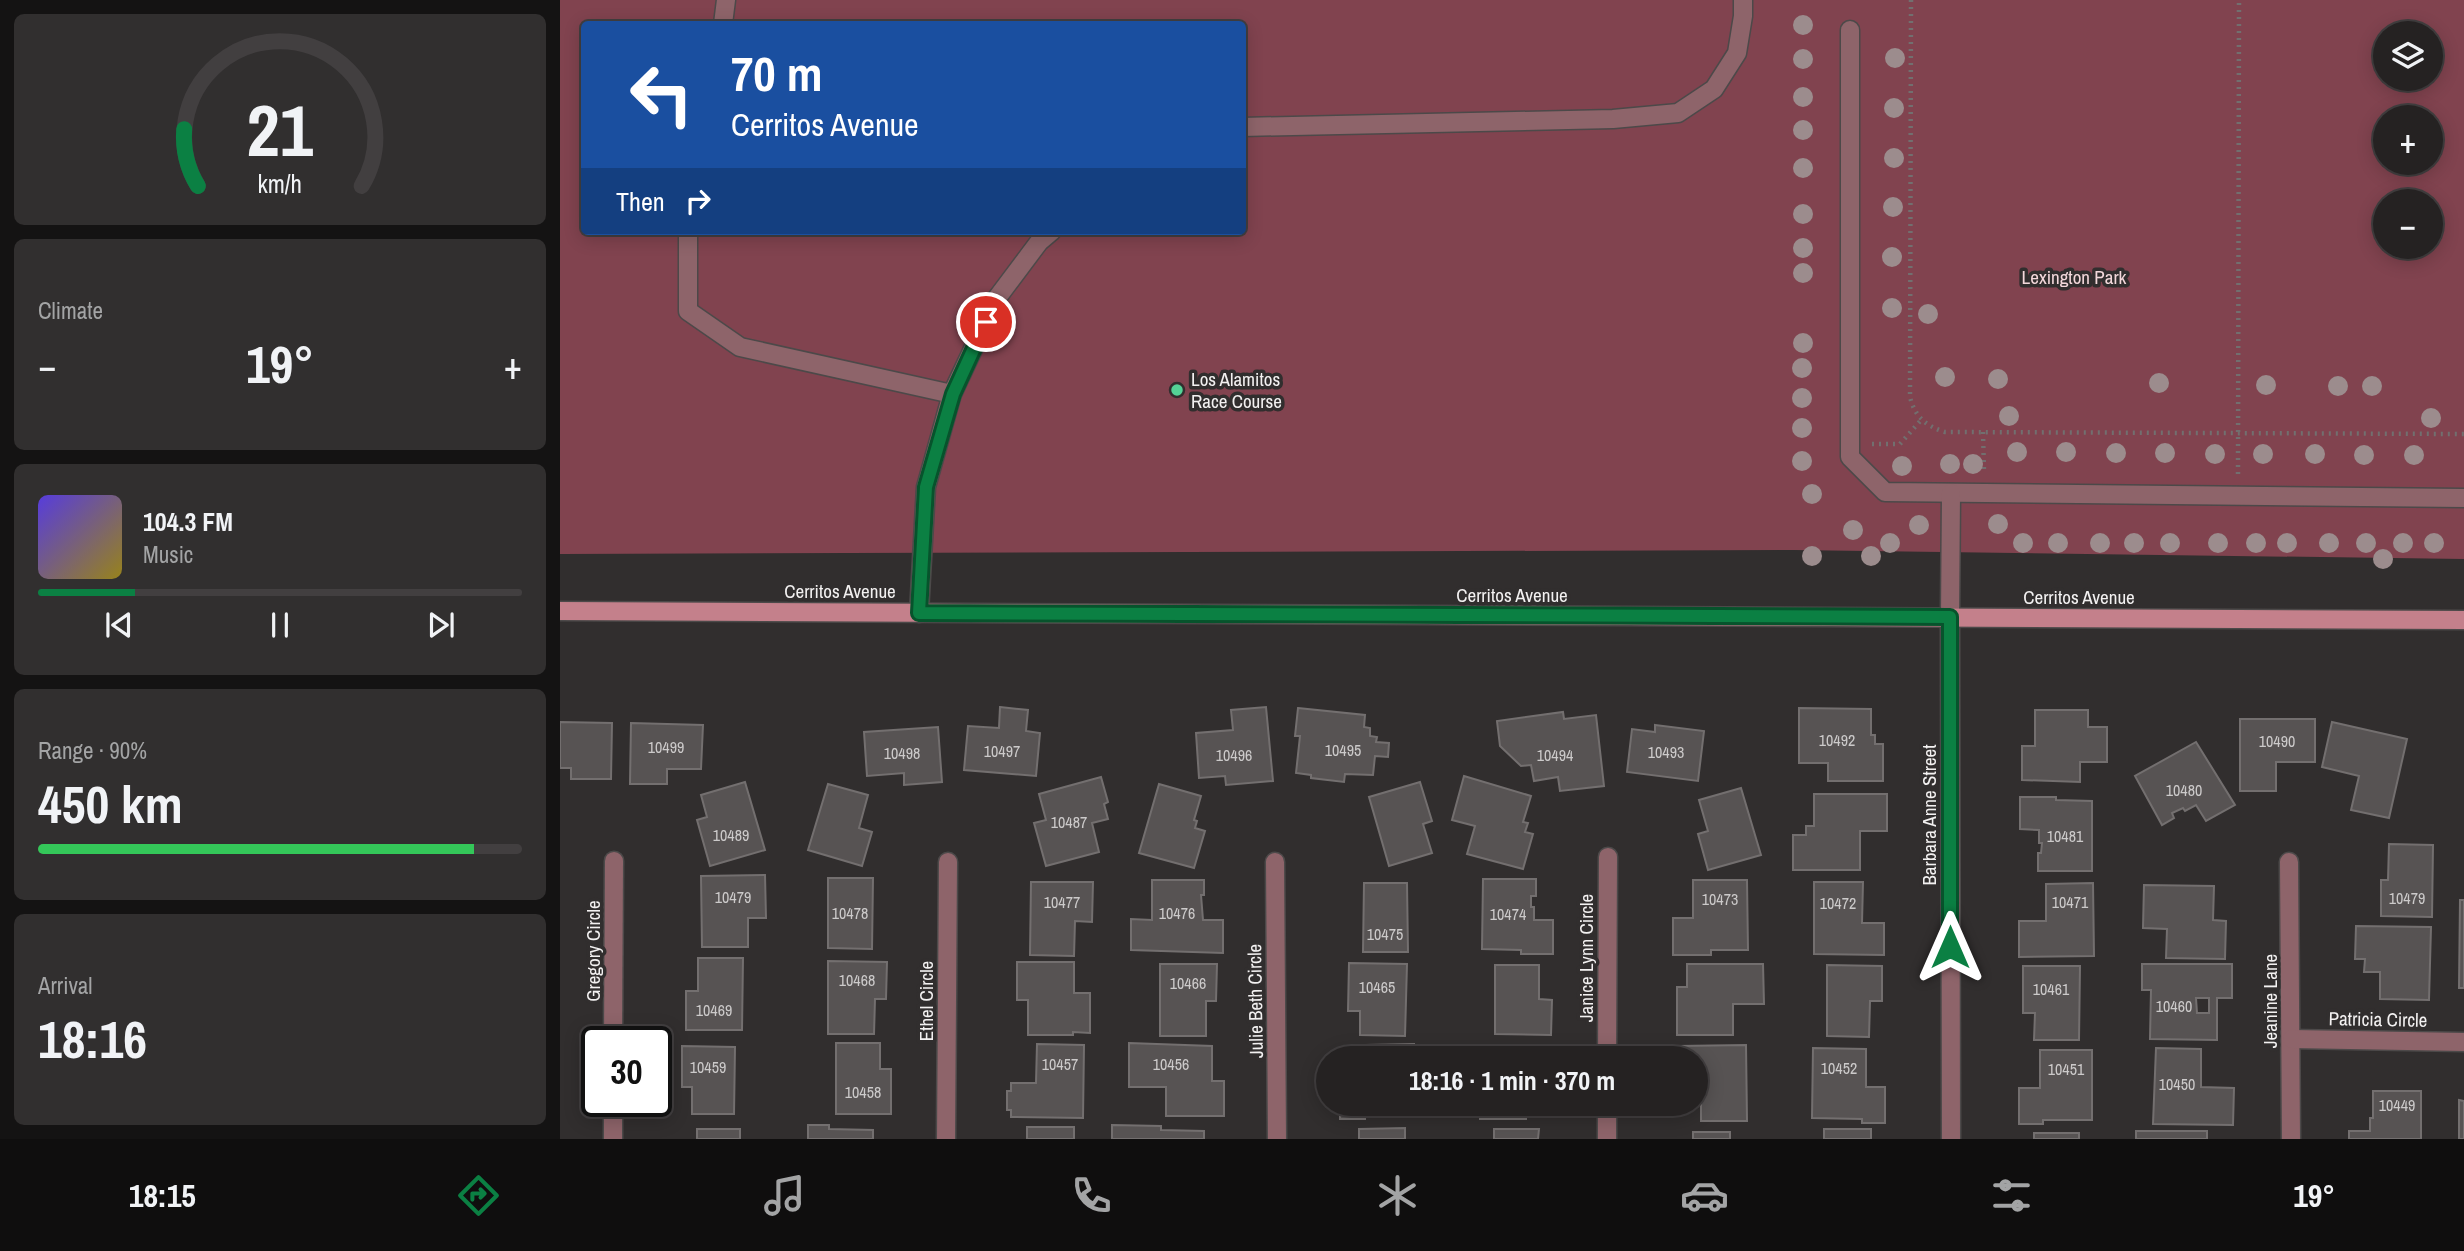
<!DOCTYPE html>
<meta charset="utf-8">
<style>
:root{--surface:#252222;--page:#312f2f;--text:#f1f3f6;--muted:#a3a4a5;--line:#423f40;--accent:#0b8043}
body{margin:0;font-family:"Archivo Narrow",sans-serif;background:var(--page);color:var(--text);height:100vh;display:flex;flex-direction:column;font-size:26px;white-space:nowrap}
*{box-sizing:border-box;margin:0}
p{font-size:23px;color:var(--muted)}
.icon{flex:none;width:38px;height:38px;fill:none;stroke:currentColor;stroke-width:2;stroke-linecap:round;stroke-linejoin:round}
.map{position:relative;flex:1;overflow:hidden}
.panel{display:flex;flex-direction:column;gap:14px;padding:14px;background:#141313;width:560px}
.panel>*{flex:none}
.hud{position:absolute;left:21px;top:21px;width:665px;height:214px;border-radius:7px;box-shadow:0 4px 18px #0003,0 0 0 2px var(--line);background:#1a4fa0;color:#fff;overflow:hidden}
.tools{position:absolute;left:1813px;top:21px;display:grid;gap:14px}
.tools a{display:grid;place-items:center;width:70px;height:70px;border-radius:50%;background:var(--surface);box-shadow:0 4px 18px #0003,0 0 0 2px var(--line);font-size:35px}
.speed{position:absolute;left:21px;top:1026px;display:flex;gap:14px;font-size:35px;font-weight:700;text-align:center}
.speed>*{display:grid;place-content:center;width:91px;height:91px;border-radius:50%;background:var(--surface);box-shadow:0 4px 18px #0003,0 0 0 2px var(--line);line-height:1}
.speed .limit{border:4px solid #111;border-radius:10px;background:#fff;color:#111}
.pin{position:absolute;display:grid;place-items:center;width:60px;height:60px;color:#fff;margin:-30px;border:4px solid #fff;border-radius:50%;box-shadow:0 2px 7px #0007}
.me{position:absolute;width:77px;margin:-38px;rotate:0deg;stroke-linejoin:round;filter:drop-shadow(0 0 5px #0008)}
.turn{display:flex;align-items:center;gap:24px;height:147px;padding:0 35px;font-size:32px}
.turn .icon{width:91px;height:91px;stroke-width:2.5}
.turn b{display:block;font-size:49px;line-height:60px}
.then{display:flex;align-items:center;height:66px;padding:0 35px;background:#0003;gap:14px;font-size:26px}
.big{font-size:52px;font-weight:700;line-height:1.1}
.panel .card{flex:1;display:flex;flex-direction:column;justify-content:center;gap:10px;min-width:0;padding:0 24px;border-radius:10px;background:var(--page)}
.panel .dial{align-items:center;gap:0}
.dial svg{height:182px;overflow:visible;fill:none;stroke:var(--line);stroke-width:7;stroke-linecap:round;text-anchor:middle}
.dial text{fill:var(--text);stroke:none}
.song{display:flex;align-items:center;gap:21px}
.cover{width:84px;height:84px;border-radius:10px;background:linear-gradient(135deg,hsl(250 70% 55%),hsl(50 70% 35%))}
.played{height:7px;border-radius:4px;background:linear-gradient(90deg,var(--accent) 20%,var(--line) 20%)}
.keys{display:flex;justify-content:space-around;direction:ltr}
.heat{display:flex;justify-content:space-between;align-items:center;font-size:38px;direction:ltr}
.charge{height:10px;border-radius:5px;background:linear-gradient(90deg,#34c759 90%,var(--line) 0)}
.trip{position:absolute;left:756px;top:1046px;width:392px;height:70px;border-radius:35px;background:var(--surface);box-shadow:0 4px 18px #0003,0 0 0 2px var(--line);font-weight:700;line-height:70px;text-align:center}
.menu{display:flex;height:112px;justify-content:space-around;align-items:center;background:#0f0e0e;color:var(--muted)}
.menu .icon{width:49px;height:49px}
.menu .selected{color:var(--accent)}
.menu b{font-size:32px;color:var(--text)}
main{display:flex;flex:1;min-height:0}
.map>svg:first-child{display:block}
.green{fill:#81434f;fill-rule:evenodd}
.building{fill:#575353;stroke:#736f6f;stroke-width:2;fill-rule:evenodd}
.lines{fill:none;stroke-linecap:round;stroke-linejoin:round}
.lane-casing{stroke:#4c4949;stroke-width:21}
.street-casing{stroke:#4c4949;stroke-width:21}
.secondary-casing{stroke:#4c4949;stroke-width:21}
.path{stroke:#726f6f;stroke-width:4.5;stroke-dasharray:2 5;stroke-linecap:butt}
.lane{stroke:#8e646a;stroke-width:18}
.street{stroke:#8e646a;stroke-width:18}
.secondary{stroke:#c4808b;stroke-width:18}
.tree{fill:#9c8c8d}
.route-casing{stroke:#07532c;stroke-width:18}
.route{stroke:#0b8043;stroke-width:12}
.poi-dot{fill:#54d396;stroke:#312e2e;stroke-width:2.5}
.labels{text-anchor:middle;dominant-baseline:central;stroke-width:7;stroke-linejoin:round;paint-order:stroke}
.number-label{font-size:16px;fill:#cccaca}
.park-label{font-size:19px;fill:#f3d8db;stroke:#312e2e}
.poi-label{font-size:19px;fill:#f3f1f1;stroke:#312e2e;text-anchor:start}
.street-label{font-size:19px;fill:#f3f1f1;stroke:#312e2e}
</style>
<main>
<section class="panel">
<div class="card dial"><svg viewBox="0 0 100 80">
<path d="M14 69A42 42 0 1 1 86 69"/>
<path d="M14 69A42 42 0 0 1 8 44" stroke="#0b8043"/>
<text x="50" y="56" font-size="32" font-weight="700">21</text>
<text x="50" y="72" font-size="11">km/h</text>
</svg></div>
<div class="card"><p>Climate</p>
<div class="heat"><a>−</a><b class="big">19°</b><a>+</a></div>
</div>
<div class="card">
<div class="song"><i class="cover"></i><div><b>104.3 FM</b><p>Music</p></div></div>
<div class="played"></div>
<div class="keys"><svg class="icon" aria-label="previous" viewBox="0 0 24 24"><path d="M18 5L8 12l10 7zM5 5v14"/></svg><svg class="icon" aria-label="pause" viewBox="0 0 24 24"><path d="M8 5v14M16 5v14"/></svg><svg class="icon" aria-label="next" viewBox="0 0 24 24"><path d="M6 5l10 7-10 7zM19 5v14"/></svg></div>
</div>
<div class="card"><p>Range · 90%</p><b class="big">450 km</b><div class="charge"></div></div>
<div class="card"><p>Arrival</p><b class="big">18:16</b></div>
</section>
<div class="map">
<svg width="1904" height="1139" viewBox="0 0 1904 1139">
<rect width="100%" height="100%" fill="#312e2e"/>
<path class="green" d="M 0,0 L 1904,0 L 1904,559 L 1234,550 L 0,554 ZM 24,24 L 682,24 L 682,231 L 24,231 ZM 1825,33 L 1871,33 L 1871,79 L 1825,79 ZM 1825,117 L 1871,117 L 1871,163 L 1825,163 ZM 1825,201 L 1871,201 L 1871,247 L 1825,247 Z"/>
<g class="building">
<polygon points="440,707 468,710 466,731 480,733 476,776 404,770 408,726 439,728"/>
<polygon points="706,707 713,781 666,785 665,776 639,778 636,733 673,730 671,710"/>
<polygon points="738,708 805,715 804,727 810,728 810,736 817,737 816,742 829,743 828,757 815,756 813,775 785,774 784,782 751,778 751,775 736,773 740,736 735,736"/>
<polygon points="1239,708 1311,709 1311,735 1315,735 1315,744 1323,744 1323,781 1268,781 1268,763 1239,763"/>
<polygon points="1475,710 1528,710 1528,727 1547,727 1547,762 1520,762 1520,782 1462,780 1462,746 1475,746"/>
<polygon points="1003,712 1004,719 1036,715 1044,786 1000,791 998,777 974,781 971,765 961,766 940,746 937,721"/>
<polygon points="1680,719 1755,719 1755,762 1716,762 1716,791 1680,791"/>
<polygon points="0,722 52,723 51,779 11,779 11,768 0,768"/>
<polygon points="1772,722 1847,739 1829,818 1791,810 1799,776 1762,767"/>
<polygon points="71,723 143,725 141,769 107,769 107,784 70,784"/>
<polygon points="1095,725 1144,731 1138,781 1067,772 1072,729 1095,732"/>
<polygon points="378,727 382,782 344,785 344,773 307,776 304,732"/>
<polygon points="1636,742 1675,805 1646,821 1636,805 1625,811 1623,808 1612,813 1614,818 1602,825 1575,776"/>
<polygon points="904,776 971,796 963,822 968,823 965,832 973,834 963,869 907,854 915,826 892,820"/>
<polygon points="541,777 548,802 544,804 548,819 532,823 539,852 486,866 474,823 486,820 479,794"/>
<polygon points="185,782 205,850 150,866 137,820 147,817 141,795"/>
<polygon points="860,782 872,821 863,824 872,853 829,866 809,797"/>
<polygon points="268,784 308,795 299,828 312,832 302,866 248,850"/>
<polygon points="599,784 641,796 634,820 637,821 635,828 645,831 634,868 579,853"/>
<polygon points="1181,788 1201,855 1148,870 1138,834 1148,831 1139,800"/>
<polygon points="1254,794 1327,794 1327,831 1300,831 1300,870 1233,870 1233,835 1246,835 1246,826 1254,826"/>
<polygon points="1460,797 1496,797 1496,800 1532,801 1532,871 1478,871 1478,853 1481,853 1482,843 1479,843 1479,830 1460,829"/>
<polygon points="1829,844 1873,845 1872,917 1821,916 1821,880 1828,880"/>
<polygon points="205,875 206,918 188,918 188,947 142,947 141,876"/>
<polygon points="268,878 313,878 312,949 268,948"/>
<polygon points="923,879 976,879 976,896 971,896 971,907 974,907 974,920 993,920 993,954 961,954 961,950 922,949"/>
<polygon points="592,880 644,880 644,895 641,895 643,920 663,920 663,953 571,950 571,919 592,920"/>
<polygon points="1133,880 1187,880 1188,950 1151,950 1151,955 1113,955 1113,918 1133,918"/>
<polygon points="471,882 533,882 532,922 515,921 514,956 470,955"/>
<polygon points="1254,882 1303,882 1302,923 1324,923 1324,955 1254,954"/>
<polygon points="804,883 847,883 848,952 803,952"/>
<polygon points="1533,883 1534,956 1459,957 1459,921 1486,921 1486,884"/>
<polygon points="1584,885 1654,886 1653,920 1666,921 1665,959 1606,958 1607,929 1583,928"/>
<polygon points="1900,900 1904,900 1904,988 1899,988"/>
<polygon points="1796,926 1871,927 1869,1000 1820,999 1820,972 1804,972 1805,959 1795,959"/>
<polygon points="138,958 183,958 182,1030 126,1030 126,991 138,991"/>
<polygon points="268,961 327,962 326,999 315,999 314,1034 268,1034"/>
<polygon points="457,962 514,962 514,993 530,993 530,1033 513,1032 513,1035 468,1035 468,1000 457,1000"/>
<polygon points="789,963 847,964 845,1036 800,1035 800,1011 788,1011"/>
<polygon points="600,964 657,964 656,1001 646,1001 646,1036 600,1036"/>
<polygon points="1127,964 1203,964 1204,1004 1173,1004 1173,1035 1117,1035 1117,987 1127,987"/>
<path d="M 1582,964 L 1672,964 L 1672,998 L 1657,998 L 1657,1040 L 1590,1039 L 1591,990 L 1582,990 ZM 1636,998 L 1649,998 L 1649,1013 L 1637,1013 Z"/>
<polygon points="935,965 979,965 979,999 992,1000 991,1035 935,1034"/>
<polygon points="1267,965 1322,966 1322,1001 1310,1001 1309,1037 1267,1036"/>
<polygon points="1463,966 1520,966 1519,1040 1474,1040 1475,1013 1463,1013"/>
<polygon points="276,1043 320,1043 320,1069 331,1069 331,1114 276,1114"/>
<polygon points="569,1043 652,1046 652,1081 664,1081 664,1116 606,1116 606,1087 569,1087"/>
<polygon points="477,1044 524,1045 523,1118 451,1117 451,1110 447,1110 447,1091 451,1091 451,1083 476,1083"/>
<polygon points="854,1044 854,1059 805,1059 805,1045"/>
<rect x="921" y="1045" width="74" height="14"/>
<polygon points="1186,1045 1187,1121 1141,1121 1141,1080 1136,1080 1136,1059 1117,1059 1117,1046"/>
<polygon points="122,1046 175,1047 174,1114 132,1114 132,1087 122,1087"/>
<polygon points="1253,1048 1306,1049 1306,1087 1325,1087 1325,1123 1302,1123 1302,1119 1252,1118"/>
<polygon points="1596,1048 1641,1049 1641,1087 1674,1088 1673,1125 1593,1124"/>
<polygon points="1480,1050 1532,1050 1532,1120 1483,1120 1483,1124 1459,1124 1459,1088 1480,1088"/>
<polygon points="1813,1091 1861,1091 1861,1139 1789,1139 1789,1131 1810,1131 1810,1118 1813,1118"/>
<polygon points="1899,1100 1904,1101 1904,1139 1899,1139"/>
<polygon points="780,1104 854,1104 854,1116 805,1116 805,1119 780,1119"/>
<rect x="920" y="1104" width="46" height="15"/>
<polygon points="248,1125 269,1125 269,1129 313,1130 313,1139 248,1139"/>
<polygon points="552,1125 601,1126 601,1130 644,1131 644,1139 552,1139"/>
<rect x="467" y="1127" width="47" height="12"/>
<polygon points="845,1128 845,1139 799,1139 799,1129"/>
<rect x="137" y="1129" width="43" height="10"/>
<polygon points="934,1129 979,1129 978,1139 934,1139"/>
<rect x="1264" y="1129" width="47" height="10"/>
<rect x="1576" y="1131" width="71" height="8"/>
<rect x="1133" y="1132" width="37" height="7"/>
<rect x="1474" y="1133" width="45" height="6"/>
</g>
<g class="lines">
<g class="lane-casing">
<g id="lane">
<polyline points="163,24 166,0"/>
<polyline points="1290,30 1290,457 1325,492 1904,498"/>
<polyline points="682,127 1053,119 1118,113 1154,89 1177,53 1183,16 1183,0"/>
<polyline points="128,231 128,311 180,347 392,394"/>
<polyline points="359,613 366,487 392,394 437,298 479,242 492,231"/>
<polyline points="1390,617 1391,493"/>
</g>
</g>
<g class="street-casing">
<g id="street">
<polyline points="1390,617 1391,1139"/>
<polyline points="715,862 717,1139"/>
<polyline points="1729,862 1731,1139"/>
<polyline points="1732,1039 1904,1042"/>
<polyline points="53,1041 54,861"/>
<polyline points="1047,1059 1048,857"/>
<polyline points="53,1139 53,1101"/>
<polyline points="386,1139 388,862"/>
<polyline points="1047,1139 1047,1104"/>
</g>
</g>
<g class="secondary-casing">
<polyline id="secondary" points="0,611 1904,620"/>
</g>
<g class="path">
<path d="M 1351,0 L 1350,397 C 1355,417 1366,426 1385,432 L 1904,434"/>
<polyline points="1423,432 1424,471"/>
<polyline points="1312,444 1340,444 1361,420"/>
<polyline points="1678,474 1679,0"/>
</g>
<use href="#lane" class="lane"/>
<use href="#street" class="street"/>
<use href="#secondary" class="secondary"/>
</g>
<g class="tree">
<circle cx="1243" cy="25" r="10"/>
<circle cx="1335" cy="58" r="10"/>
<circle cx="1243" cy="59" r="10"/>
<circle cx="1243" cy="97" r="10"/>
<circle cx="1334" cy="108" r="10"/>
<circle cx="1243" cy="130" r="10"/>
<circle cx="1334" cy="158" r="10"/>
<circle cx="1243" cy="168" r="10"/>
<circle cx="1333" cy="207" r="10"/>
<circle cx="1243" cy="214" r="10"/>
<circle cx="1243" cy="248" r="10"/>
<circle cx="1332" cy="257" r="10"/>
<circle cx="1243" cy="273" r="10"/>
<circle cx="1332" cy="308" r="10"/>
<circle cx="1368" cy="314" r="10"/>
<circle cx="1243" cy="343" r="10"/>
<circle cx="1242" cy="368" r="10"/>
<circle cx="1385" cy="377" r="10"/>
<circle cx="1438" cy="379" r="10"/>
<circle cx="1599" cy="383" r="10"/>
<circle cx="1706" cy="385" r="10"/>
<circle cx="1778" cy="386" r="10"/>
<circle cx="1812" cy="386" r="10"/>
<circle cx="1242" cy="398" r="10"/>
<circle cx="1449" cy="416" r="10"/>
<circle cx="1871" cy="418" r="10"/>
<circle cx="1242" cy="428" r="10"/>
<circle cx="1457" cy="452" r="10"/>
<circle cx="1506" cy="452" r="10"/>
<circle cx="1556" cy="453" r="10"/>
<circle cx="1605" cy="453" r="10"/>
<circle cx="1655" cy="454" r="10"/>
<circle cx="1703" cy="454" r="10"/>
<circle cx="1755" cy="454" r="10"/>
<circle cx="1804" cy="455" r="10"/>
<circle cx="1854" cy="455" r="10"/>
<circle cx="1242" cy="461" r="10"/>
<circle cx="1390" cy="464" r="10"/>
<circle cx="1413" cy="464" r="10"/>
<circle cx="1342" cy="466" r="10"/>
<circle cx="1252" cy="494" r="10"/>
<circle cx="1438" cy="524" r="10"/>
<circle cx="1359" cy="525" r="10"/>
<circle cx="1293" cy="530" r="10"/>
<circle cx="1330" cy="543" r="10"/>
<circle cx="1463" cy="543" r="10"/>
<circle cx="1498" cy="543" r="10"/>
<circle cx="1540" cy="543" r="10"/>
<circle cx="1574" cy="543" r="10"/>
<circle cx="1610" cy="543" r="10"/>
<circle cx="1658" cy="543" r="10"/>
<circle cx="1696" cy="543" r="10"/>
<circle cx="1727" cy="543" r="10"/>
<circle cx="1769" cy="543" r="10"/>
<circle cx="1806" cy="543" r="10"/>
<circle cx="1843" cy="543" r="10"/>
<circle cx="1874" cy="543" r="10"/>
<circle cx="1252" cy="556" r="10"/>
<circle cx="1311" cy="556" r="10"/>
<circle cx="1823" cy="559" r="10"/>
</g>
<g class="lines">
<g class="route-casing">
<polyline id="route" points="426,322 393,394 366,487 359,613 1390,617 1390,947"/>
</g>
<use href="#route" class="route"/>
</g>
<circle class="poi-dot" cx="617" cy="390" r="7"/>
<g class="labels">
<g class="number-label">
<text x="1277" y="740">10492</text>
<text x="1717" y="741">10490</text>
<text x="106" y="747">10499</text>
<text x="783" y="750">10495</text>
<text x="442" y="751">10497</text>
<text x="1106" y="752">10493</text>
<text x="342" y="753">10498</text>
<text x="674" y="755">10496</text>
<text x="995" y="755">10494</text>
<text x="1624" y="790">10480</text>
<text x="509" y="822">10487</text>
<text x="171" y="835">10489</text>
<text x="1505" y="836">10481</text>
<text x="173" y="897">10479</text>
<text x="1847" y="898">10479</text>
<text x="1160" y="899">10473</text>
<text x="502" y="902">10477</text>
<text x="1510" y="902">10471</text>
<text x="1278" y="903">10472</text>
<text x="290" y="913">10478</text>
<text x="617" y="913">10476</text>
<text x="948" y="914">10474</text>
<text x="825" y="934">10475</text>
<text x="297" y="980">10468</text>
<text x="628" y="983">10466</text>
<text x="817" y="987">10465</text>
<text x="1491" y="989">10461</text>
<text x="1614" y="1006">10460</text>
<text x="154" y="1010">10469</text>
<text x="500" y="1064">10457</text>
<text x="611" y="1064">10456</text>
<text x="148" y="1067">10459</text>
<text x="1279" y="1068">10452</text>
<text x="1506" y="1069">10451</text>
<text x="1617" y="1084">10450</text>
<text x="303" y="1092">10458</text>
<text x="1837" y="1105">10449</text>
</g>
<g class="park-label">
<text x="1514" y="277">Lexington Park</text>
</g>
<g class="poi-label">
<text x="631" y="379">Los Alamitos<tspan x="631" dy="22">Race Course</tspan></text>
</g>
<g class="street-label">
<text x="280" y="591">Cerritos Avenue</text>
<text x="952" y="595">Cerritos Avenue</text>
<text x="1519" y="597">Cerritos Avenue</text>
<text transform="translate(1369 815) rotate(-90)">Barbara Anne Street</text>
<text transform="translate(33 951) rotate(-90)">Gregory Circle</text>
<text transform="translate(1026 958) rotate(-90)">Janice Lynn Circle</text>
<text transform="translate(366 1001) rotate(-90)">Ethel Circle</text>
<text transform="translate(695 1001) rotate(-91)">Julie Beth Circle</text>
<text transform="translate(1710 1001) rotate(-90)">Jeanine Lane</text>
<text transform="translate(1818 1019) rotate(1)">Patricia Circle</text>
</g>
</g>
</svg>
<div class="tools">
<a><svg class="icon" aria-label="layers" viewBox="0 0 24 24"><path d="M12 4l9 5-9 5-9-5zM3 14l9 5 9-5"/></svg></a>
<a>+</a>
<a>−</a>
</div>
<div class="speed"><div class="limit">30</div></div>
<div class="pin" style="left:426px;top:322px;background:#d93025"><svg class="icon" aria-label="arrive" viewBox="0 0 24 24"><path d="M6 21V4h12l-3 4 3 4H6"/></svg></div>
<svg class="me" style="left:1390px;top:947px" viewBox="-20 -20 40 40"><path d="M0-17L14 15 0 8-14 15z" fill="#0b8043" stroke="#fff" stroke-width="4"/></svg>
<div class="trip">18:16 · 1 min · 370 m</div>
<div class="hud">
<div class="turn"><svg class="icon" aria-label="left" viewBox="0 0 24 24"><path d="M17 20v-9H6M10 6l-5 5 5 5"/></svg><div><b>70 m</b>Cerritos Avenue</div></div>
<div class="then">Then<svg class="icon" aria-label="right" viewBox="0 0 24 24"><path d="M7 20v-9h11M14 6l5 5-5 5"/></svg></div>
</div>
</div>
</main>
<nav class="menu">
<b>18:15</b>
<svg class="icon selected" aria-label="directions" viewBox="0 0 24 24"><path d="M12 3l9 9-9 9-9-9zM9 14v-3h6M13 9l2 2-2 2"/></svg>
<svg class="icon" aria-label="music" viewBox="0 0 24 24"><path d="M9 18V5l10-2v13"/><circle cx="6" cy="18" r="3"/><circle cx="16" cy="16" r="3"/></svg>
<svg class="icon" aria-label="phone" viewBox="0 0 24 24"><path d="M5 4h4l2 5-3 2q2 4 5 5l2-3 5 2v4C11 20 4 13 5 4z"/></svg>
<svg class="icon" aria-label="climate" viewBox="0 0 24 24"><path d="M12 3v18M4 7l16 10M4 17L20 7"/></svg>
<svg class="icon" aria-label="car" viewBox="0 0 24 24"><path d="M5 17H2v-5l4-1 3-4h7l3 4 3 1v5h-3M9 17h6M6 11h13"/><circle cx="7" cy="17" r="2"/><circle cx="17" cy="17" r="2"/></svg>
<svg class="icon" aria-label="filters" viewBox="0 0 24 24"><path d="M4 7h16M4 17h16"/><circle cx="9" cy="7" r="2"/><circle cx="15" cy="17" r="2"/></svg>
<b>19°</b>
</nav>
